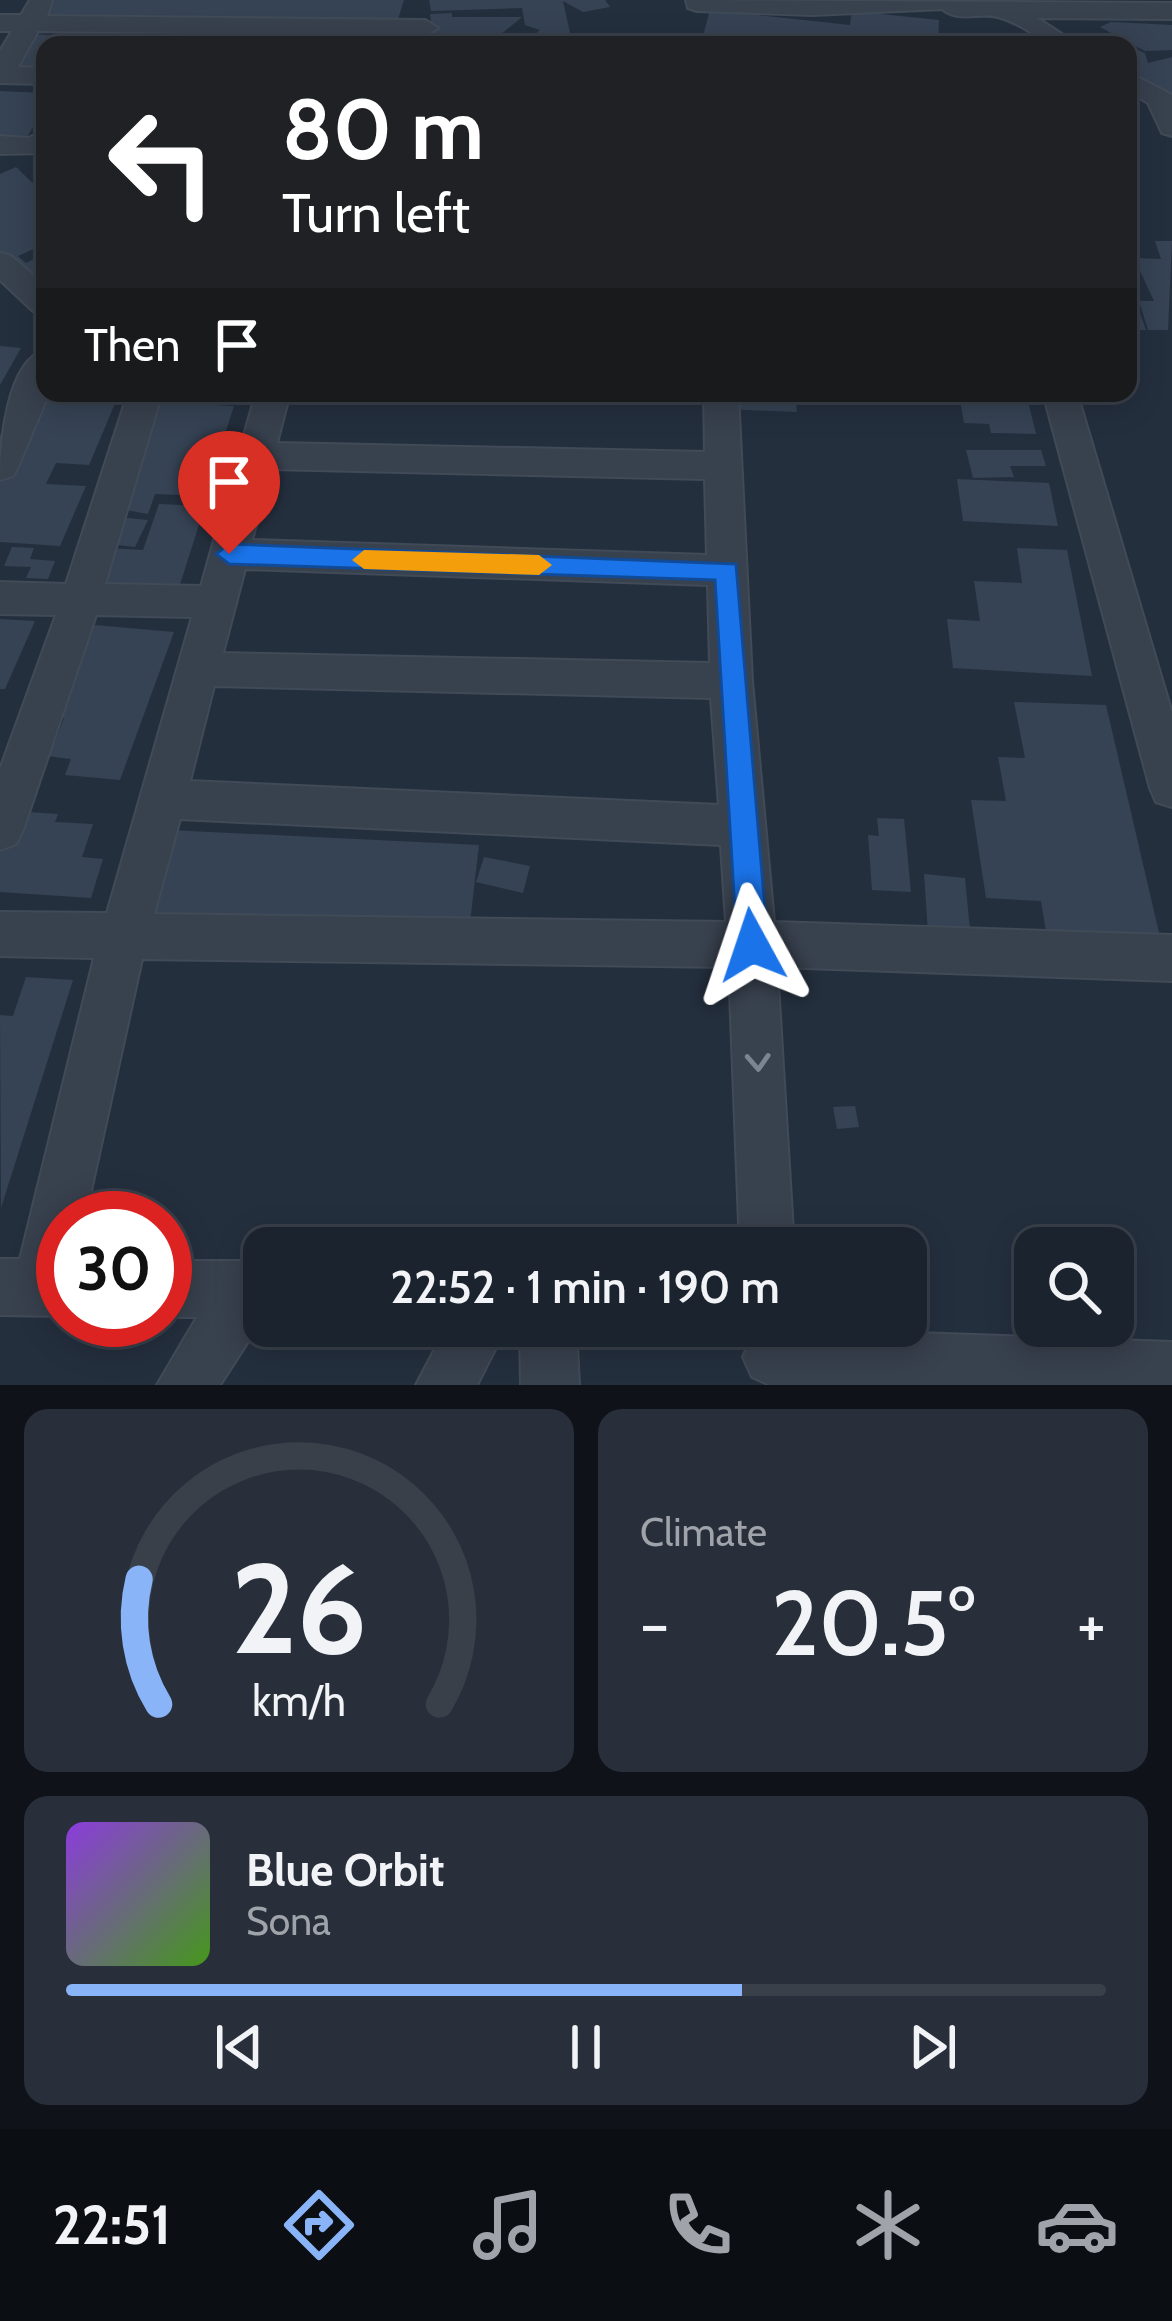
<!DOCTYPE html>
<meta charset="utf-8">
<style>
:root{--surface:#1b232e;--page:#282f3a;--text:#f1f3f6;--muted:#a0a4aa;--line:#39404a;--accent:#8ab4f8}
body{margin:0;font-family:Cabin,sans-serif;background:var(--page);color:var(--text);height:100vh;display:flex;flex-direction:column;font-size:45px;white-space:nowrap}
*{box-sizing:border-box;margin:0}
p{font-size:39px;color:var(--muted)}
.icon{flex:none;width:66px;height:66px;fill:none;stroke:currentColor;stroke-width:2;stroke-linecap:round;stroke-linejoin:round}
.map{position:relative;height:1385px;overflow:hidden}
.sheet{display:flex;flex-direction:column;gap:24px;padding:24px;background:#0f1319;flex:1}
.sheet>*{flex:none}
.banner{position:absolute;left:36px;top:36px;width:1101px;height:366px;border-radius:24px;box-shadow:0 6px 30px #0003,0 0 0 3px var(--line);background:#202124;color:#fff;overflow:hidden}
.tools{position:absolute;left:1014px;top:1227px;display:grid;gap:24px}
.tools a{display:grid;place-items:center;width:120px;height:120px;border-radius:24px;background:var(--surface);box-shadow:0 6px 30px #0003,0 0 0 3px var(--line);font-size:60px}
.speed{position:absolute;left:36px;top:1191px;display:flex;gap:24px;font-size:60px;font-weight:700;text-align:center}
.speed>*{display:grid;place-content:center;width:156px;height:156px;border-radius:50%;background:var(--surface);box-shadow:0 6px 30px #0003,0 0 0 3px var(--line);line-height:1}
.speed .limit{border:18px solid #d22;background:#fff;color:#111}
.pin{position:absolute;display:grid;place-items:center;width:102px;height:102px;color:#fff;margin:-123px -51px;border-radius:50% 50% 50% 0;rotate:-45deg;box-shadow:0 0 12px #0007}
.pin .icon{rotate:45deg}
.me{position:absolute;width:132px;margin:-66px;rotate:355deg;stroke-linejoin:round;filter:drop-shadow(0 0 9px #0008)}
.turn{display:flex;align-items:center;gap:42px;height:252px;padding:0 48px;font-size:54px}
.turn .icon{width:156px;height:156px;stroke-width:2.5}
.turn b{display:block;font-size:84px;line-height:102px}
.then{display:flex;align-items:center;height:114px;padding:0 48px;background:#0003;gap:24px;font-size:45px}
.big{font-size:90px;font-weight:600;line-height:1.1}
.sheet .card{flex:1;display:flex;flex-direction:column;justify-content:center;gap:18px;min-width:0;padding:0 42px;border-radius:24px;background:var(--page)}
.sheet .dial{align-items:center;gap:0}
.dial svg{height:312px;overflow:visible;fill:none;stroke:var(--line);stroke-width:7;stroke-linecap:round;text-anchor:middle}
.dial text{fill:var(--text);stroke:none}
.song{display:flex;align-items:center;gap:36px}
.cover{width:144px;height:144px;border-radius:18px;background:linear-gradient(135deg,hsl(270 70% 55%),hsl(100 70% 35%))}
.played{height:12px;border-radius:6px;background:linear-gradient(90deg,var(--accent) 65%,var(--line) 65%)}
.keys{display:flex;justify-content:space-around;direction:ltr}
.heat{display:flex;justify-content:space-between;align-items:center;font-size:66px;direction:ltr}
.sheet .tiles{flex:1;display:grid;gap:24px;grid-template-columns:1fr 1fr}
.card:last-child{grid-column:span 2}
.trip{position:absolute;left:243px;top:1227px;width:684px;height:120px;border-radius:24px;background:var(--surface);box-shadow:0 6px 30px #0003,0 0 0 3px var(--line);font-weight:600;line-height:120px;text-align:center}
.tab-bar{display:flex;height:192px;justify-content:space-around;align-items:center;background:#0b0e12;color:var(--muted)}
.tab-bar .icon{width:84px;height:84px}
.tab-bar .current{color:var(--accent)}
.tab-bar b{font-size:54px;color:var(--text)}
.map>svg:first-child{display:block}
.building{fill:#364354}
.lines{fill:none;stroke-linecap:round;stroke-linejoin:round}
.minor-casing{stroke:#414a57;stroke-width:4}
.minor{fill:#38414e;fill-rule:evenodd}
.oneway{stroke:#7c8592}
.route{fill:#1a73e8;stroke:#114b97;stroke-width:3}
.slow{fill:#f59e0b}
</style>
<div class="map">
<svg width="1172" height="1385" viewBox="0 0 1172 1385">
<rect width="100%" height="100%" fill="#242f3e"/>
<g class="building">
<polygon points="47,0 404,0 393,35 34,20"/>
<polygon points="429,0 605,0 610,7 583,12 563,1 572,42 521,45 540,30 525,25 522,8 431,11"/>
<polygon points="710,10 850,25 852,11 939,20 938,45 816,45 703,36"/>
<polygon points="452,13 452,17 522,17 489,44 434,45 430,14"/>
<polygon points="1111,22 1172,25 1172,50 1145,51 1100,27"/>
<polygon points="32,34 155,41 155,45 45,45 45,72 6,70"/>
<polygon points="210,36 291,41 291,45 205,45"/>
<polygon points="1128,46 1145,53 1148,63 1172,57 1172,93 1145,92 1128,83 1137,72 1128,71"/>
<polygon points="0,91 45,93 45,106 22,146 0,145"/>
<polygon points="16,167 45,195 45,244 18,256 26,263 45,253 45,308 0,256 0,174"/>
<polygon points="1155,241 1172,241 1168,330 1148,330 1139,301 1154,301 1134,258 1161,259"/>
<polygon points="1128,299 1135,299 1146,330 1128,330"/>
<polygon points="0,346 21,348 0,385"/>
<polygon points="21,393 117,399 89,465 56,463 46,484 86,486 60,546 0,542 0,435"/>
<polygon points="722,393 795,393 797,412 722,409"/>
<polygon points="959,393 1026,393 1036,434 991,433 989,424 964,423"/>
<polygon points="138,401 234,406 205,496 155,494 148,514 97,505"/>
<polygon points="966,450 1041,450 1046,466 1010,466 1014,477 973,478"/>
<polygon points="957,479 1049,483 1058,526 963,521"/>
<polygon points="159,504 205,506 176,597 71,592 88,547 143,550"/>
<polygon points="97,515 148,520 135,547 84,541"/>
<polygon points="12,547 34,548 30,559 55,561 48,579 26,578 31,567 4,566"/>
<polygon points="1017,548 1067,550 1092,676 953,668 947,619 980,621 974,581 1022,583"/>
<polygon points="0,619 35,621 5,689 0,689"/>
<polygon points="60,622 174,632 120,780 65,775 71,759 46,756 20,741 54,744 64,718 21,715"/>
<polygon points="1014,702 1106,705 1167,967 1051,961 1041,901 986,898 971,800 1006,801 998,757 1025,758"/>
<polygon points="0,810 58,814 55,822 93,824 82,857 103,859 91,898 0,892"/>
<polygon points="877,818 904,819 911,892 872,890 868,835 879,836"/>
<polygon points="149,829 479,845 468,940 117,935"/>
<polygon points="484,857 530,866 523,893 476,882"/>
<polygon points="924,874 965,878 972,951 929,947"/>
<polygon points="26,977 73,980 1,1208 0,1015 13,1016"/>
<polygon points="855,1106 859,1127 837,1129 833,1107"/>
</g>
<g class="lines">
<g class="minor-casing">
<g id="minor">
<polygon points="30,0 52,0 47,16 425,20 438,28 425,36 38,31 18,67 45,68 45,84 0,83 0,51 12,31 0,31 0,15 21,15"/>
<path d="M 686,0 L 1172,3 L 1172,19 L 1037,18 L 1079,45 C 1033,45 1034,27 998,17 C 979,12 958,23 942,9 L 813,15 L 697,11 L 688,8 Z"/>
<polygon points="1128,72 1172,95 1172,136 1162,133 1148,103 1128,91"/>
<polygon points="45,131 43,153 0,154 0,136 28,138"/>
<polygon points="0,253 11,256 45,285 45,314 33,311 0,280"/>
<path d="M 45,350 L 49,393 L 18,467 L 13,476 L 0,480 C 0,446 6,361 45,350 Z"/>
<path d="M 128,393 L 162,393 L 105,584 L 201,586 L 256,393 L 290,393 L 277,443 L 705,452 L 704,393 L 738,393 L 752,681 L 774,922 L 1172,935 L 1172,981 L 777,967 L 794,1248 L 740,1248 L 729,967 L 142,959 L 85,1218 L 63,1218 L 63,1316 L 0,1315 L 0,1259 L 20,1259 L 94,958 L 0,956 L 0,912 L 107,913 L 192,617 L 96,615 L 23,830 L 16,844 L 0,850 L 0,769 L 56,615 L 0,614 L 0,582 L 66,584 ZM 271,469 L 705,479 L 707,555 L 252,540 ZM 245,569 L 708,585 L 710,663 L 223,653 ZM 214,686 L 711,698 L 719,805 L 190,781 ZM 180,819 L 721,845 L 726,922 L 154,914 Z"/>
<polygon points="1043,393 1077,393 1172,713 1172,807 1156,802 1150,788"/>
<polygon points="165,1261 264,1261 264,1317 220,1385 157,1385 197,1317 165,1317"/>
<polygon points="447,1326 507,1326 477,1385 416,1385"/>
<polygon points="520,1326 576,1326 579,1385 521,1385"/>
<polygon points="772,1328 1172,1342 1172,1385 770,1385 752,1377 743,1357 752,1337"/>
</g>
</g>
<use href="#minor" class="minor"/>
</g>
<defs><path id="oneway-chevron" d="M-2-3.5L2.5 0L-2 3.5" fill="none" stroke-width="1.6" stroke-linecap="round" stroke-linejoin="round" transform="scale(3)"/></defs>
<use class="oneway" href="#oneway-chevron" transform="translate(758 1062) rotate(87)"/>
<polygon class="route" points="229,544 736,564 768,945 763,956 752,960 741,956 737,945 715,580 229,564 216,554"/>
<polygon class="slow" points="364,550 539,555 552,565 539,575 364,569 352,560"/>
</svg>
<div class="tools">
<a><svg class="icon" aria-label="search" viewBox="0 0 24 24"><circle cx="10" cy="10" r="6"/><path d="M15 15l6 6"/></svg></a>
</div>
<div class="speed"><div class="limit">30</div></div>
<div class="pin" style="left:229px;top:554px;background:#d93025"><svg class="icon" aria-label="arrive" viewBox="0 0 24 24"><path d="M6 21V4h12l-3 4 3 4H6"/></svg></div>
<svg class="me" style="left:752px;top:945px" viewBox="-20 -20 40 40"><path d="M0-17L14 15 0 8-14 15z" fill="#1a73e8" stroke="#fff" stroke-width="4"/></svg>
<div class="trip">22:52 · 1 min · 190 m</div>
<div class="banner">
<div class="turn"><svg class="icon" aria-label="left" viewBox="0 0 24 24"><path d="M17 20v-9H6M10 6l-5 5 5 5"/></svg><div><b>80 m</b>Turn left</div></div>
<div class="then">Then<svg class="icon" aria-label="arrive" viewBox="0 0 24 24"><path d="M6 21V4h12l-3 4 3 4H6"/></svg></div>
</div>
</div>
<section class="sheet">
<div class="tiles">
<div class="card dial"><svg viewBox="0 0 100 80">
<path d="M14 69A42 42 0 1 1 86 69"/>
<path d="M14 69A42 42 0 0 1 9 37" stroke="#8ab4f8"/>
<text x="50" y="56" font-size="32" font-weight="700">26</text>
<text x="50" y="72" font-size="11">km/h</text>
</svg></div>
<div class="card"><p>Climate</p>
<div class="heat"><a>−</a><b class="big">20.5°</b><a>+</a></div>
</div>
<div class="card">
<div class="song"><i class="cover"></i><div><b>Blue Orbit</b><p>Sona</p></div></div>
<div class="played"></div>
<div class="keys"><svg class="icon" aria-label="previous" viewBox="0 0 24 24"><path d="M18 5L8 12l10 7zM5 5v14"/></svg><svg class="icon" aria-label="pause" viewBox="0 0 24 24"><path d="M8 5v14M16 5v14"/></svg><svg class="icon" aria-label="next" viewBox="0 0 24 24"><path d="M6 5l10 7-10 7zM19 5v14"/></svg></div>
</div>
</div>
</section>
<nav class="tab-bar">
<b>22:51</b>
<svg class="icon current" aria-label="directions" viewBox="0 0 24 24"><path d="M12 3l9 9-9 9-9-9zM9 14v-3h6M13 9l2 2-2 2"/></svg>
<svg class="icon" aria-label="music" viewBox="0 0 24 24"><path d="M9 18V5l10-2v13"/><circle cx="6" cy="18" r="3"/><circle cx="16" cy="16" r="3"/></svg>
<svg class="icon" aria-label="phone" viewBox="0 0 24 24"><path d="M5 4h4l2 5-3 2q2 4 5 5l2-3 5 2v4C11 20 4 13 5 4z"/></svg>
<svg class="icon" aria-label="climate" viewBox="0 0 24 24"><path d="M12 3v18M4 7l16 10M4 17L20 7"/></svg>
<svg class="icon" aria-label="car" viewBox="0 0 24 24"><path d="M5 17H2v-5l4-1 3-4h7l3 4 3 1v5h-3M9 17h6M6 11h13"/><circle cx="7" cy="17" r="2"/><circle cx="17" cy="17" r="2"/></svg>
</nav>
